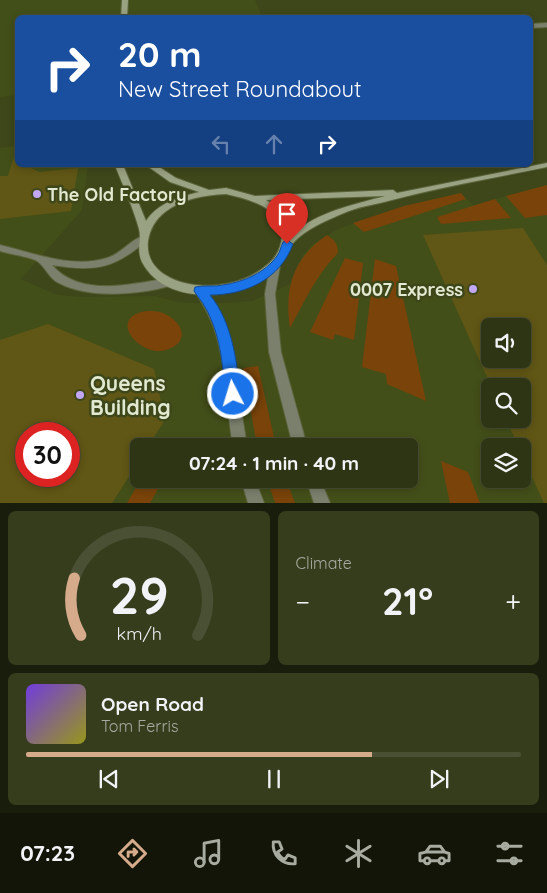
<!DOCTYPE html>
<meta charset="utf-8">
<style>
:root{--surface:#2e3514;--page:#363d1d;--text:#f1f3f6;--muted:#a7aba0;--line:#495034;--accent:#d6ab8b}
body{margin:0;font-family:Quicksand,sans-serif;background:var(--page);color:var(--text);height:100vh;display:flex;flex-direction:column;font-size:19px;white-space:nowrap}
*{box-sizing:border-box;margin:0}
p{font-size:16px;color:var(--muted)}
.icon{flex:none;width:28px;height:28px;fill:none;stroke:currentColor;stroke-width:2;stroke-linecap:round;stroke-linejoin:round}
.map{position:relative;height:503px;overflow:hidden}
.drawer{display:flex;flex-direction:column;gap:8px;padding:8px;background:#191d0b;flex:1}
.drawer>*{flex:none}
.banner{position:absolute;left:15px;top:15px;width:518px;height:152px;border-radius:8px;box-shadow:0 2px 8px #0003,0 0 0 1px var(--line);background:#1a4fa0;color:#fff;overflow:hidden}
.fabs{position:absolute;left:481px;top:318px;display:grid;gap:10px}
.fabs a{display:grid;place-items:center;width:50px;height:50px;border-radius:8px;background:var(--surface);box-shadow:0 2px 8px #0003,0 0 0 1px var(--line);font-size:25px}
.speed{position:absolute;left:15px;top:422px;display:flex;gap:10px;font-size:25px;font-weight:700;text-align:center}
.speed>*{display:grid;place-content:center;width:65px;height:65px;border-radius:50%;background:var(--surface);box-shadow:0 2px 8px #0003,0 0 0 1px var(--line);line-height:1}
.speed .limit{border:8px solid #d22;background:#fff;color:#111}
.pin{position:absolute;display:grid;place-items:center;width:42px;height:42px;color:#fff;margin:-51px -21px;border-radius:50% 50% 50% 0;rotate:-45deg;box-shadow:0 0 5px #0007}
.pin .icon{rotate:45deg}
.me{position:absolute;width:55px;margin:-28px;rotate:355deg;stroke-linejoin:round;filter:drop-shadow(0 0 4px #0008)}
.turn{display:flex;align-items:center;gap:18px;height:105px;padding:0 20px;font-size:22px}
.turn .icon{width:65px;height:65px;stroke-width:2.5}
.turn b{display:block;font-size:35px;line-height:42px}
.lanes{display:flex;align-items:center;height:48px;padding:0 20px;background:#0003;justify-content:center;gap:25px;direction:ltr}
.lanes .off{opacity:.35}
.big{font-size:38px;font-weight:700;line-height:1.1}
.drawer .card{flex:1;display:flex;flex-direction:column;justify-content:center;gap:8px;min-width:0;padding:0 18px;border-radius:8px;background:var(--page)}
.drawer .dial{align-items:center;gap:0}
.dial svg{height:130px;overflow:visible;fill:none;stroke:var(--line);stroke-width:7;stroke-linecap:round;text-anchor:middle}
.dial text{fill:var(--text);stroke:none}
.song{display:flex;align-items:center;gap:15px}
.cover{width:60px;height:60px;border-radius:8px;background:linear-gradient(135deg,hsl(260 70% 55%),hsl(60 70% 35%))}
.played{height:5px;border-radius:2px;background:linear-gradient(90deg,var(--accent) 70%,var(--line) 70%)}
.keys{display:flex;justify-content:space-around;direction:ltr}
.heat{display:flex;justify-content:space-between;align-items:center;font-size:28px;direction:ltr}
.drawer .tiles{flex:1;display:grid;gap:8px;grid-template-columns:1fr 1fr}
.card:last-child{grid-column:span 2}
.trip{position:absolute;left:130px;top:438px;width:288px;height:50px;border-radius:8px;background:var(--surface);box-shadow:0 2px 8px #0003,0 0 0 1px var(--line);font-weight:700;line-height:50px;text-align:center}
.menu{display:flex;height:80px;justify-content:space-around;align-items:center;background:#121508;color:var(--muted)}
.menu .icon{width:35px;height:35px}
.menu .selected{color:var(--accent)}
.menu b{font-size:22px;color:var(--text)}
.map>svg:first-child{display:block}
.built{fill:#434f19;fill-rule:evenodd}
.green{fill:#794309}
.building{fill:#605615;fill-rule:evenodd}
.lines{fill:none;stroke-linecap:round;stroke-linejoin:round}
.minor-casing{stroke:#5b643b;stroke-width:2}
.secondary-casing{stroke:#5b643b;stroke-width:2}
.minor{fill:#7a806c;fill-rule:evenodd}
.secondary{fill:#99a282;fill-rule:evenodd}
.route{fill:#1a73e8;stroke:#114b97}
.poi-dot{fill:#c2a7f2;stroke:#3d471a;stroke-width:2}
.labels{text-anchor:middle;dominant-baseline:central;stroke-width:5;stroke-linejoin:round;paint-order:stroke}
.poi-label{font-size:18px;font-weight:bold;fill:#e2e9d1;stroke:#3d471a;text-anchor:start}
.near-poi-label{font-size:21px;font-weight:bold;fill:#e2e9d1;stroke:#3d471a;text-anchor:start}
</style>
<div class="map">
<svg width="547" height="503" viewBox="0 0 547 503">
<rect width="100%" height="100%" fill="#3d471a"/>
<g class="built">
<polygon points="0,0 255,0 261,14 238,16 238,18 18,18 17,95 0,97"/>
<path d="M 17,146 L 18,165 L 88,165 L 82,210 L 21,279 L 57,295 L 83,297 L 155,296 L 178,302 L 210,304 L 252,301 L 290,284 L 297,266 L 303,255 L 312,245 L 338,229 L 404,206 L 461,193 L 473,205 L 547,185 L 547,503 L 0,503 L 0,148 ZM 490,326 L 522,326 L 522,359 L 490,359 ZM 490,386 L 522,386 L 522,419 L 490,419 ZM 26,434 L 69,434 L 69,476 L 26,476 ZM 139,446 L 409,446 L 409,479 L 139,479 ZM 490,446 L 522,446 L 522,479 L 490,479 Z"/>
</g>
<g class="green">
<polygon points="547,185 547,215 525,218 506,196"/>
<polygon points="461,193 466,199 364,232 353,223 404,206"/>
<polygon points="495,199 511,218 441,224 437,217"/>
<path d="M 327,235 C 334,240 338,243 338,253 C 316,275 305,301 290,328 C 284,288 293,258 327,235 Z"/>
<polygon points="345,258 363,263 354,340 335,334 333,340 310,332"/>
<polygon points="375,259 396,266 426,401 387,384 386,374 362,367"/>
<path d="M 147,311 C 152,311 158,311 163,313 C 182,321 192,342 166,350 C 140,358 105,317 147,311 Z"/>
<polygon points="258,366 276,446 257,446 243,368"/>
<polygon points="441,461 468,472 480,503 450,503"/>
<polygon points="141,479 164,479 150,503 127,503"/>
<polygon points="267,479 286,479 295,503 275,503"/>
</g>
<g class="building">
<polygon points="13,159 18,161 18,165 25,165 39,172 78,168 71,211 0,219 0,176 8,176"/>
<path d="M 523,228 L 547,265 L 547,503 L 544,503 L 522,456 L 522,446 L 518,446 L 506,419 L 522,419 L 522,386 L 491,386 L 423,235 ZM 490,326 L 522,326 L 522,359 L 490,359 Z"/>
<path d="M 48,324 L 154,369 L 165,420 L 148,446 L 139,446 L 139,461 L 112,503 L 0,503 L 0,340 ZM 26,434 L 69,434 L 69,476 L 26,476 Z"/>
</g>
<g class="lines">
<g class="minor-casing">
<g id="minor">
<polygon points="547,23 547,27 530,28 530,24"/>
<path d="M 143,236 L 146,237 L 148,239 L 146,241 C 114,269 94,272 52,265 C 80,298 132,284 169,278 L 173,279 L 174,282 L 173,285 C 140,295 90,299 59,283 C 49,279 46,267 37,261 C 31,257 9,254 0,251 L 0,245 C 33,253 73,269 107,258 C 121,254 130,240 143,236 Z"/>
<polygon points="275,262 279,263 280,266 275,294 281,352 307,446 293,446 269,352 265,294 270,266 271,263"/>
<path d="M 200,287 L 204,288 L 216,306 L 226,328 L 231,347 L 247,446 L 233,446 C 226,407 227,366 214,328 C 210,315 202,303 195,291 L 196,288 Z"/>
<polygon points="241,479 255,479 264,503 248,503"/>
<polygon points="306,479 320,479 330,503 314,503"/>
</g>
</g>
<g class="secondary-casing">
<g id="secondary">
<polygon points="122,0 128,0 127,18 121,18"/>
<path d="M 547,163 L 547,167 C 494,178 440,187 388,201 C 373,205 357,207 344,213 C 326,221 302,230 290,247 C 281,260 279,270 264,279 C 229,301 164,304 142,262 C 136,249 142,240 139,229 C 133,207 123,186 115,165 L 123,165 L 146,221 C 158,203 179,197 199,192 L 170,182 L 146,165 L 156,165 L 176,178 L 209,190 L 226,188 L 255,196 L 393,190 L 397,193 ZM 226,194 C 248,199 282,207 282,236 C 281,248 277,257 267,265 C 253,277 237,283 219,285 C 191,289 144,278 148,241 C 150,229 155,220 165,212 C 182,199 204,195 226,194 ZM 385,196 C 352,205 317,212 291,235 C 291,219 279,208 266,200 Z"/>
</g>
</g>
<use href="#minor" class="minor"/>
<use href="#secondary" class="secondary"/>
</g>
<path class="route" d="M 287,240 L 293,244 C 280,279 246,295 210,295 C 232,322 237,361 240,394 L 238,398 L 233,400 L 228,398 L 225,394 C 223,364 220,333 205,307 C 202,301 197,296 194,291 L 195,287 C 204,285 214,287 223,285 C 243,282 265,273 277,256 C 280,252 281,246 283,242 Z"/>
<g class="poi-dot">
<circle cx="37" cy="194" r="5"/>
<circle cx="473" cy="289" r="5"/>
<circle cx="80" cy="395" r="5"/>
</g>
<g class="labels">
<g class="poi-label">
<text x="47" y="194">The Old Factory</text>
<text x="463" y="289" text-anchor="end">0007 Express</text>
</g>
<g class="near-poi-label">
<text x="90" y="383">Queens<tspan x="90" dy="24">Building</tspan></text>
</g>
</g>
</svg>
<div class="fabs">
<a><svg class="icon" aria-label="sound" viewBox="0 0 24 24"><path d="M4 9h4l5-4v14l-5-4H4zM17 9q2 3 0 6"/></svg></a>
<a><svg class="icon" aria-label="search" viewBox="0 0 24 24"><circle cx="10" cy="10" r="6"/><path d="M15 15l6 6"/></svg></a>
<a><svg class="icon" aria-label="layers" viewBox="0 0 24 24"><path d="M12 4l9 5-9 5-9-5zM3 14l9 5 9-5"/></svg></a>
</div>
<div class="speed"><div class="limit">30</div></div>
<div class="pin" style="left:287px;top:244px;background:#d93025"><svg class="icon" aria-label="arrive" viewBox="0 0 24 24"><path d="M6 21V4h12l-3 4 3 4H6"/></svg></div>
<svg class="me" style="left:233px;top:394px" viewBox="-20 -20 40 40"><circle r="17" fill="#1a73e8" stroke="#fff" stroke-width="3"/><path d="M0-11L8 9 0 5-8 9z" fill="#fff"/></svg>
<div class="trip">07:24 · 1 min · 40 m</div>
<div class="banner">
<div class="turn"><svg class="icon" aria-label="right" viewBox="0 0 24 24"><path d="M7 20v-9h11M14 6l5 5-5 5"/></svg><div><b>20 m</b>New Street Roundabout</div></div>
<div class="lanes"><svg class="icon off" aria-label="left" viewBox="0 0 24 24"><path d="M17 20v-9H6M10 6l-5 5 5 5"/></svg><svg class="icon off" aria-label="ahead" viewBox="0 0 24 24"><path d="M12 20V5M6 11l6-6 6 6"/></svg><svg class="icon" aria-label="right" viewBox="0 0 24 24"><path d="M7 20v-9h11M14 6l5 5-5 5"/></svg></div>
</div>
</div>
<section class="drawer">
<div class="tiles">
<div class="card dial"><svg viewBox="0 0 100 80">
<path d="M14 69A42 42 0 1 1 86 69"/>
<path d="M14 69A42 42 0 0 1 10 34" stroke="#d6ab8b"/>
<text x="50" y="56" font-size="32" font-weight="700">29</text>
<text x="50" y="72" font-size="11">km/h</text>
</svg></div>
<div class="card"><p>Climate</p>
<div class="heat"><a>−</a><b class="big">21°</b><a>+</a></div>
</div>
<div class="card">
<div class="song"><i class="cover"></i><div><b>Open Road</b><p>Tom Ferris</p></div></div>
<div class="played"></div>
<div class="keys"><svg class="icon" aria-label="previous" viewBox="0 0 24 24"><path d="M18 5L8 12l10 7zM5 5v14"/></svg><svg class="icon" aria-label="pause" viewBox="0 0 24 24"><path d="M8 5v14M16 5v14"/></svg><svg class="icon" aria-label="next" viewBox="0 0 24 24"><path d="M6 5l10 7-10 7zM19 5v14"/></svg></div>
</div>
</div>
</section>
<nav class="menu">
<b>07:23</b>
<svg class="icon selected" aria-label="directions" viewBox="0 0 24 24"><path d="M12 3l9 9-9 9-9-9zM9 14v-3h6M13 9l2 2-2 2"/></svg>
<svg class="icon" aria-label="music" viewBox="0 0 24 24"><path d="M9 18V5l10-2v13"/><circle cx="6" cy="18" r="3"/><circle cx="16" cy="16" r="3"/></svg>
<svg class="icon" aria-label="phone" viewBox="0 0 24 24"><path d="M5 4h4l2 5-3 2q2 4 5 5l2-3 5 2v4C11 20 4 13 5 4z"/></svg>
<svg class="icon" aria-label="climate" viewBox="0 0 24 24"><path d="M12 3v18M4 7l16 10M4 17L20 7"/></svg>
<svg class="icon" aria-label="car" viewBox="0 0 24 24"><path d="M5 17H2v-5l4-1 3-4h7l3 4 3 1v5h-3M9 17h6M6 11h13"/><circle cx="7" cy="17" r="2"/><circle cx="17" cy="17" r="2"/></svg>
<svg class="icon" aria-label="filters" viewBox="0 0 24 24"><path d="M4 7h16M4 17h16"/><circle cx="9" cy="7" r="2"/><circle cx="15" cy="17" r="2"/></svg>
</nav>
